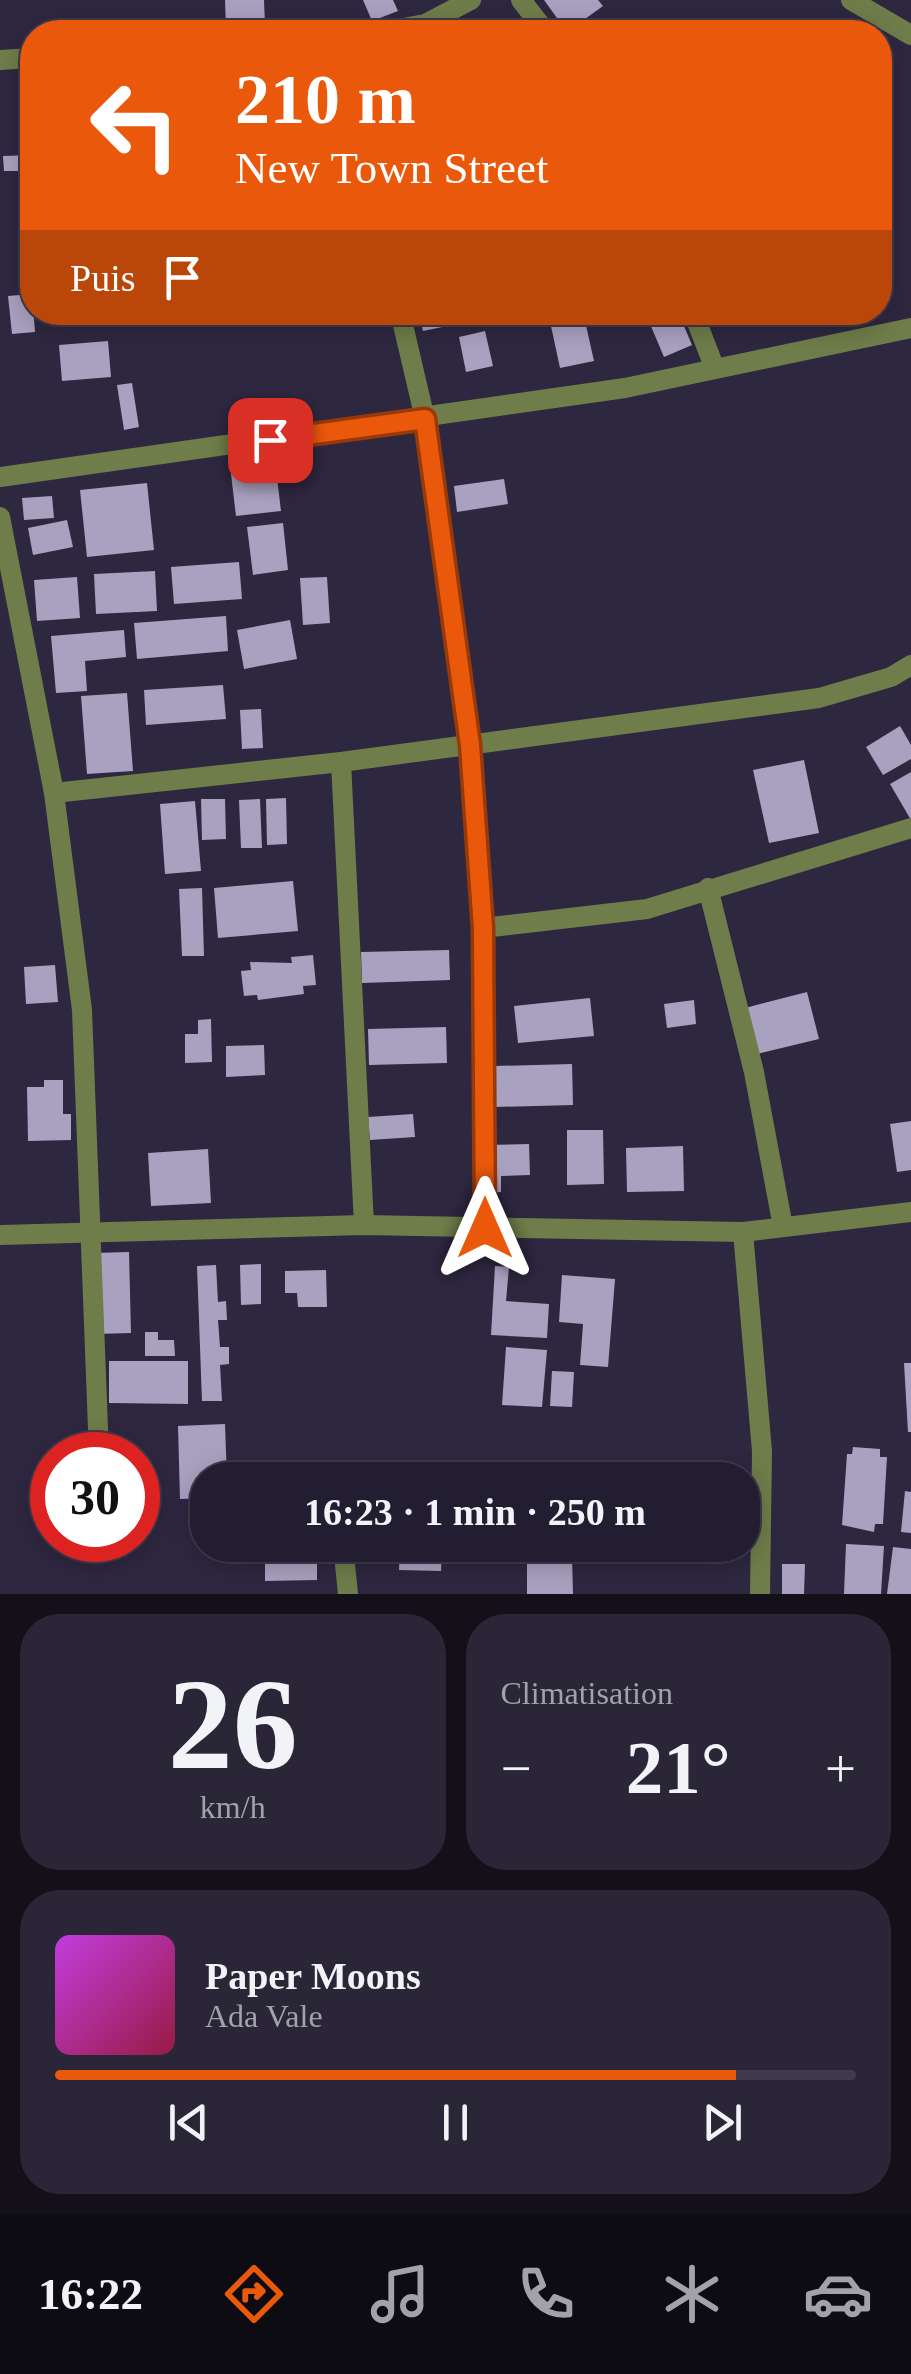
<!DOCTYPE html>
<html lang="fr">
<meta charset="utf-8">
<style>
:root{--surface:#221d30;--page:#2a2638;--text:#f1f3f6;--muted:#a2a2ab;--line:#3f3b4c;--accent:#ea580c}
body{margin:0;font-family:"Times New Roman",serif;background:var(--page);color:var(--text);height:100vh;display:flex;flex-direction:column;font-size:38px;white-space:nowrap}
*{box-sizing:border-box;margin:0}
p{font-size:32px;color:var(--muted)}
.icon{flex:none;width:55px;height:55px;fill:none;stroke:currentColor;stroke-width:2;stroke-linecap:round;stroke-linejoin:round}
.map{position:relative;height:1594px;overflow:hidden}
.side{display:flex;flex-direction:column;gap:20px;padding:20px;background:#13101a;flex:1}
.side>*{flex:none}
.guide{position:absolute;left:20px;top:20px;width:872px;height:305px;border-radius:40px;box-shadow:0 5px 25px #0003,0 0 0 2px var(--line);background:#ea580c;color:#fff;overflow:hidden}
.speed{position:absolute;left:30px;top:1432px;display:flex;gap:20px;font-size:50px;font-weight:700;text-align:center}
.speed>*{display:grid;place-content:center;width:130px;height:130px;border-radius:50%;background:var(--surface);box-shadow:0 5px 25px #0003,0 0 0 2px var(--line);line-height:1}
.speed .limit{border:15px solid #d22;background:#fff;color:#111}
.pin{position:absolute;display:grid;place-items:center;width:85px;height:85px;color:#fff;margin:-42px;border-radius:20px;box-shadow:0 5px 15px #0006}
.me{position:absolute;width:110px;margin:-55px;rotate:0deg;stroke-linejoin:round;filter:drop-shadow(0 0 8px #0008)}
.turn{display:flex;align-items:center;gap:35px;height:210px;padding:0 50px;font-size:45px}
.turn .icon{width:130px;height:130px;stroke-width:2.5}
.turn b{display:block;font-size:70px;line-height:85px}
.then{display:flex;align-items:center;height:95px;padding:0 50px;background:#0003;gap:20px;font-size:38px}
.big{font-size:75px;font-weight:700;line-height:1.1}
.side .card{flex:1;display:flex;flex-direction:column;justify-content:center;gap:15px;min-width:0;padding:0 35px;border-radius:40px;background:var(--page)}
.side .dial{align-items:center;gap:0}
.dial b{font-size:130px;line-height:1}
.song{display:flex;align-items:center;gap:30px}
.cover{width:120px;height:120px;border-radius:15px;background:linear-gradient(135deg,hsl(290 70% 55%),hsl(340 70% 35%))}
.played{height:10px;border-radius:5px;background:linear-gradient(90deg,var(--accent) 85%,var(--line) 85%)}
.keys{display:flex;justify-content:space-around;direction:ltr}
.heat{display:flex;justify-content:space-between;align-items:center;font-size:55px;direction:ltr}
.side .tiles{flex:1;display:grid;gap:20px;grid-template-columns:1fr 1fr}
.card:last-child{grid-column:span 2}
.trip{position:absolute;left:190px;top:1462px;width:570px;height:100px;border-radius:40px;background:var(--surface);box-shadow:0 5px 25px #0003,0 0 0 2px var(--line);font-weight:700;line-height:100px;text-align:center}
.dock{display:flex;height:160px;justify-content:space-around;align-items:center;background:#0e0c13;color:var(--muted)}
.dock .icon{width:70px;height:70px}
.dock .on{color:var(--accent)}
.dock b{font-size:45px;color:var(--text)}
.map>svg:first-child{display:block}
.building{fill:#a9a1c0}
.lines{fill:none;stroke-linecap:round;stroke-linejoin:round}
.street{stroke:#6e7d49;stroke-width:20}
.route-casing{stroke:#983908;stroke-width:25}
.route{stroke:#ea580c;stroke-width:18}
</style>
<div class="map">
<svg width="911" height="1594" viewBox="0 0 911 1594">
<rect width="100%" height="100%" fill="#2e2740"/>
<g class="building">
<polygon points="225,0 264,0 265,25 226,27"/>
<polygon points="363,0 393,0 398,11 372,21"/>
<polygon points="544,0 598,0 603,6 567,32"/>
<polygon points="32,155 32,171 4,171 3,156"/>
<polygon points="32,294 35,332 12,334 8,296"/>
<polygon points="419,312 480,312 481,319 423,331"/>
<polygon points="548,312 583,312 594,361 560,368"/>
<polygon points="678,312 692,345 664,357 650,324"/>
<polygon points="485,331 493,366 466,372 459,337"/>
<polygon points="108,341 111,377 62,381 59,345"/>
<polygon points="132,383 139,427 124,430 117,385"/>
<polygon points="276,469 281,511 236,516 231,474"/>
<polygon points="504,479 508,504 457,512 454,486"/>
<polygon points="147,483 154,550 87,557 80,490"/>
<polygon points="52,496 54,518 24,520 22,498"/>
<polygon points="67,520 73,547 33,555 28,528"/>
<polygon points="283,523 288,570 253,575 247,527"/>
<polygon points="239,562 242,599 174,604 171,567"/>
<polygon points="155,571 157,611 96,614 94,574"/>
<polygon points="77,577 80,618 37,621 34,580"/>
<polygon points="327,577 330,623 303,625 300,578"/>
<polygon points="226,616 228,651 137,659 134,623"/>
<polygon points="290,620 297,659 244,669 237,630"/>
<polygon points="124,630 126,657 85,661 87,691 56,693 51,636"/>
<polygon points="223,685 226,719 146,725 144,690"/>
<polygon points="127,693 133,771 87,774 81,696"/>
<polygon points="261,709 263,748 242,749 240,710"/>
<polygon points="900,726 911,745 911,759 883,775 866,747"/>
<polygon points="804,760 819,833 769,843 753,770"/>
<polygon points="911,772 911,820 890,784"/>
<polygon points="286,798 287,844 267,845 266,799"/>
<polygon points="201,799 225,799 226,839 202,840"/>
<polygon points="260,799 262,848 241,848 239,800"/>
<polygon points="195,801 201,871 165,874 160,804"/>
<polygon points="293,881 298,931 218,938 214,888"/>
<polygon points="202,888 204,956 182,956 179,889"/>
<polygon points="449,950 450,980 362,983 361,952"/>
<polygon points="313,955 316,985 303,986 304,994 258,1000 257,995 244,996 241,971 251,970 250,962 292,963 291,957"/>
<polygon points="55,965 58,1002 26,1004 24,967"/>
<polygon points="807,992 819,1039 757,1054 745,1008"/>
<polygon points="590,998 594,1036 518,1043 514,1006"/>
<polygon points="694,1000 696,1024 667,1028 664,1004"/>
<polygon points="211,1019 212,1062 185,1063 185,1034 198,1034 198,1020"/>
<polygon points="446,1027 447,1063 369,1065 368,1029"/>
<polygon points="264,1045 265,1075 226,1077 226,1046"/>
<polygon points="572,1064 573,1105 495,1107 494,1066"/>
<polygon points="44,1080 63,1080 63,1114 71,1114 71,1140 28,1141 27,1087 44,1087"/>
<polygon points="413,1114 415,1137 370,1140 368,1117"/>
<polygon points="911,1121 911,1170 897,1172 890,1124"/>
<polygon points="567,1130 603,1130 604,1184 567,1185"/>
<polygon points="529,1144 530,1175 501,1176 501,1192 487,1193 486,1145"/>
<polygon points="683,1146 684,1191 627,1192 626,1148"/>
<polygon points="208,1149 211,1203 151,1206 148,1153"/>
<polygon points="129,1252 131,1333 96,1334 94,1253"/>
<polygon points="261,1264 261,1304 241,1305 240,1265"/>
<polygon points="216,1265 218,1302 226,1301 227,1320 218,1320 220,1347 229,1347 229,1364 220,1365 222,1401 202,1401 197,1266"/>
<polygon points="495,1266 509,1267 506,1301 549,1304 547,1338 491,1335"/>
<polygon points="326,1270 327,1307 298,1307 297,1293 285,1293 285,1271"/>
<polygon points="562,1275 615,1279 608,1367 580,1365 583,1324 559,1322"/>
<polygon points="145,1332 158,1332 158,1340 174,1340 175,1356 145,1356"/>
<polygon points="506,1347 547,1350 542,1407 502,1405"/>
<polygon points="109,1361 188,1361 188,1404 109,1403"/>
<polygon points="904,1363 911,1363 911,1432 908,1432"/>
<polygon points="552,1371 574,1372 572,1407 550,1406"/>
<polygon points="225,1424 227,1480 208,1480 208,1498 180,1499 178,1426"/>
<polygon points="853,1447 880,1449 880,1457 887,1457 883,1524 875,1524 874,1532 842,1525 847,1454 852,1454"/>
<polygon points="905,1491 911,1492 911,1533 901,1532"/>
<polygon points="846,1544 884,1546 881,1594 844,1594"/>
<polygon points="265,1545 317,1545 317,1580 265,1581"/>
<polygon points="400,1545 442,1545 441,1571 399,1570"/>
<polygon points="893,1547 911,1549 911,1594 887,1594"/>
<polygon points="572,1557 573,1594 527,1594 527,1558"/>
<polygon points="782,1564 805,1564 804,1594 782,1594"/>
</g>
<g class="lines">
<g class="street">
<polyline points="521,0 546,32"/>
<polyline points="851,0 911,35"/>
<polyline points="381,32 425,24 471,0"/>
<polyline points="0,60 32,58"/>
<polyline points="400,312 425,419 471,745 483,928 485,1228"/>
<polyline points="693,312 715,369"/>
<polyline points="0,477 625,388 911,328"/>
<polyline points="0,517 54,793 82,1010 99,1455"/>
<polyline points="341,762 364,1225"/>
<polyline points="54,793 341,762 819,698 891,677 911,665"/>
<polyline points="708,888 754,1072 783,1227"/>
<polyline points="483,928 647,909 911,828"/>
<polyline points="743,1232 762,1451 760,1594"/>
<polyline points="0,1235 364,1225 743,1232 911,1212"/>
<polyline points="343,1545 348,1594"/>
</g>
</g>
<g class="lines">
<g class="route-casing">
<polyline id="route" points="270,440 425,419 470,745 483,928 485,1228"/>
</g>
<use href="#route" class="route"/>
</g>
</svg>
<div class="speed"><div class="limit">30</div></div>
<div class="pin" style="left:270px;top:440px;background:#d93025"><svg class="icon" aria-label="arrive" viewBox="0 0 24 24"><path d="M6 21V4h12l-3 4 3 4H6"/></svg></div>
<svg class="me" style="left:485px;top:1228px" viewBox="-20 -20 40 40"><path d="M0-17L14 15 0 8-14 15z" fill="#ea580c" stroke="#fff" stroke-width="4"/></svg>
<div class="trip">16:23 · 1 min · 250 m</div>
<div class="guide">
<div class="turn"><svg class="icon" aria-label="left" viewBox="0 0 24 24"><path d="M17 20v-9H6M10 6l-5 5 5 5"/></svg><div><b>210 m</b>New Town Street</div></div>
<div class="then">Puis<svg class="icon" aria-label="arrive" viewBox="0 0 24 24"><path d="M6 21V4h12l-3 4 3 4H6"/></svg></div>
</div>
</div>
<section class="side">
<div class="tiles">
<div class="card dial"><b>26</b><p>km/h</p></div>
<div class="card"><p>Climatisation</p>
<div class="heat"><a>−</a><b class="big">21°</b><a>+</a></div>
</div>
<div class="card">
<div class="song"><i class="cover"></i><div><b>Paper Moons</b><p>Ada Vale</p></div></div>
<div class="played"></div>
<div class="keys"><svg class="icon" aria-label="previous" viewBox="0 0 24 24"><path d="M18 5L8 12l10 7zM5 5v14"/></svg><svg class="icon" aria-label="pause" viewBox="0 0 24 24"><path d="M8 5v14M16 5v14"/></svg><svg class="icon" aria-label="next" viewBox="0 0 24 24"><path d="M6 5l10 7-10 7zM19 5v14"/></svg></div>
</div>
</div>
</section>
<nav class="dock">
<b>16:22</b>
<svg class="icon on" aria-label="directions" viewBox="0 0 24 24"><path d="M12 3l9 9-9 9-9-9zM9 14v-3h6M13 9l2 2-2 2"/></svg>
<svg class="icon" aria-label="music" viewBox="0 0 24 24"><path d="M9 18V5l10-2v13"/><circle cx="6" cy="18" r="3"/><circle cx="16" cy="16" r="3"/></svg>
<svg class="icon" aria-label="phone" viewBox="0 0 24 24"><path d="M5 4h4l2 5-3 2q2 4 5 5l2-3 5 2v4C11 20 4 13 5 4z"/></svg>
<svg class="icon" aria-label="climate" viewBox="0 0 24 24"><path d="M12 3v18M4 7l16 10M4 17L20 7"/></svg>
<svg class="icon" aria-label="car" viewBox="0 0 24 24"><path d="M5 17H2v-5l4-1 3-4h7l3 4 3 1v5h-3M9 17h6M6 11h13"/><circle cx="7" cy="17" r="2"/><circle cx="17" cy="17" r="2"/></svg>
</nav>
